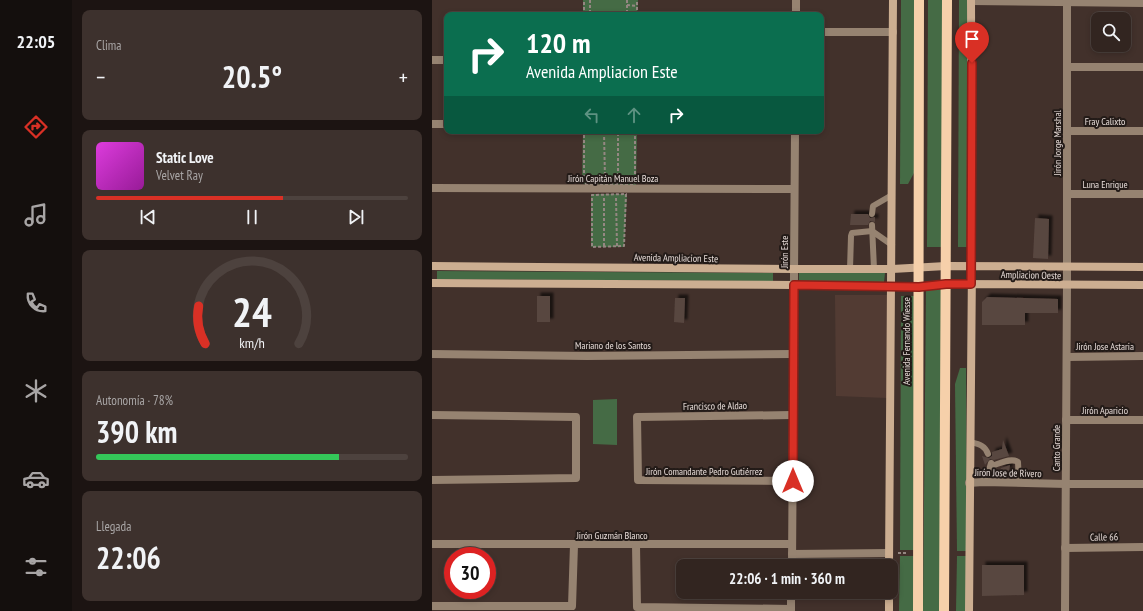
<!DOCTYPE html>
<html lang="es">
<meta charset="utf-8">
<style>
:root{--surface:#322520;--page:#3d312d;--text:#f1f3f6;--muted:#a8a5a5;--line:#4d423e;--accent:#d93025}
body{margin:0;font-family:"PT Sans Narrow",sans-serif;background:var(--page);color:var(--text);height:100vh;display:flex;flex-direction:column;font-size:15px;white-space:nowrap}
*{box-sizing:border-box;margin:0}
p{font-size:13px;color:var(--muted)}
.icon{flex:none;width:22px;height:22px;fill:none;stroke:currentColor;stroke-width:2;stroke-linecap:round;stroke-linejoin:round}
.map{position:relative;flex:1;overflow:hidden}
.details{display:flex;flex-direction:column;gap:10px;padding:10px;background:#1c1412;width:360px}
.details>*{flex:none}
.guide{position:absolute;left:12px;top:12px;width:380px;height:122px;border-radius:8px;box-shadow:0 2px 6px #0003,0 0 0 1px var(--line);background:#0b6e4f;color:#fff;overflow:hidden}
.controls{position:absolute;left:659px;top:12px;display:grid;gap:8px}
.controls a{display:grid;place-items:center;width:40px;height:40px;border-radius:8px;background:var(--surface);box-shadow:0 2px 6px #0003,0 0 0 1px var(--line);font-size:20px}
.speed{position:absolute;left:12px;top:547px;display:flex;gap:8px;font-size:20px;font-weight:700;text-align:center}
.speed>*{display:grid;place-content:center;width:52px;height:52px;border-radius:50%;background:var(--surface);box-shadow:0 2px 6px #0003,0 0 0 1px var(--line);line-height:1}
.speed .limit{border:6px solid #d22;background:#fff;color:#111}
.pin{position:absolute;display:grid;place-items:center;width:34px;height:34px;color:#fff;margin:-41px -17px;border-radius:50% 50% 50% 0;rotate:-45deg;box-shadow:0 0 4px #0007}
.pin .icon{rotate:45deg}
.me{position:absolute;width:44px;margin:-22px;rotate:0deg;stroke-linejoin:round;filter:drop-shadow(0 0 3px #0008)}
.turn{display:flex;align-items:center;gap:14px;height:84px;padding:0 16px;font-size:18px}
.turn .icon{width:52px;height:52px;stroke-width:2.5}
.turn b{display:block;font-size:28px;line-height:34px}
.lanes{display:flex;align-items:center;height:38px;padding:0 16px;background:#0003;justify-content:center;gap:20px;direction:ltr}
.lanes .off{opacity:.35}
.big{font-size:30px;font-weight:700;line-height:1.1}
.details .tile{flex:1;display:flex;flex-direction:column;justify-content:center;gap:6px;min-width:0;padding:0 14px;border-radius:8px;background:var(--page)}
.details .dial{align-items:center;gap:0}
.dial svg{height:104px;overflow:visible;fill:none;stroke:var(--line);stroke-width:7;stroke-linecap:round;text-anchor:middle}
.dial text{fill:var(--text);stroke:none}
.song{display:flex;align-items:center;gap:12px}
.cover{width:48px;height:48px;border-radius:6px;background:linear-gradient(135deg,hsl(300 70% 55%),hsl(300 70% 35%))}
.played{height:4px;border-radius:2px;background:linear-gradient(90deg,var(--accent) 60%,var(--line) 60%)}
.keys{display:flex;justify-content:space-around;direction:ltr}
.heat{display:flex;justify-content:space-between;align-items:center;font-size:22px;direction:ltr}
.charge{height:6px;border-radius:3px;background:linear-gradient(90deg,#34c759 78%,var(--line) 0)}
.trip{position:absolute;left:244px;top:559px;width:222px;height:40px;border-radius:8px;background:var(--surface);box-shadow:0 2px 6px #0003,0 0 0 1px var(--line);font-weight:700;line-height:40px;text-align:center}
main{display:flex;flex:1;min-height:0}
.dock{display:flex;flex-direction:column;width:72px;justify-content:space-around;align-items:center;background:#140f0d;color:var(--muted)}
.dock .icon{width:28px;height:28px}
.dock .active{color:var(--accent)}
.dock b{font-size:18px;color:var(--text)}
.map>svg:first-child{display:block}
.built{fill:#523b33}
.green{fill:#456b45}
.building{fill:#584740;filter:url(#shadow)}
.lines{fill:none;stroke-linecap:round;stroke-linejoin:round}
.path{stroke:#958782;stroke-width:2;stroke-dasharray:3 2;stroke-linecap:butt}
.lane{stroke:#968371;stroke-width:6}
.street{stroke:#968371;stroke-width:8}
.secondary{stroke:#ccae91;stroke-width:8}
.primary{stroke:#f6d0aa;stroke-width:10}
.route-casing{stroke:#8d1f18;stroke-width:10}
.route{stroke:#d93025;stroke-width:7}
.labels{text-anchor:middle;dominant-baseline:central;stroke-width:4;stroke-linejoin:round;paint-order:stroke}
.street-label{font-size:10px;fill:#e7dcd8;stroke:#231b18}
</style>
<main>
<nav class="dock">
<b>22:05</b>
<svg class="icon active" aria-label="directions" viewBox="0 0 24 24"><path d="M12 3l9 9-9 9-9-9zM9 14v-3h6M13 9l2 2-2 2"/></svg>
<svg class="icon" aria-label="music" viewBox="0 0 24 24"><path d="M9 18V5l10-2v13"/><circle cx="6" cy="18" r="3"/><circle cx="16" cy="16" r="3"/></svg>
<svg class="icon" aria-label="phone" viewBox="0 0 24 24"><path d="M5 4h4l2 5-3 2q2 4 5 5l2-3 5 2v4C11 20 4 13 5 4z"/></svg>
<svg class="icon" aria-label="climate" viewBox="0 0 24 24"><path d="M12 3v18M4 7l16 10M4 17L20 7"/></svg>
<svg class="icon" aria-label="car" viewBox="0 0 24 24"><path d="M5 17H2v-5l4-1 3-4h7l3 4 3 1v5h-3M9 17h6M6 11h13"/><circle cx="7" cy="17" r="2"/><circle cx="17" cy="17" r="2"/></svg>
<svg class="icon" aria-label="filters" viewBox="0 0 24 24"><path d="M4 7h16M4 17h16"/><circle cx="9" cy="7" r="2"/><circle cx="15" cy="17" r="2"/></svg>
</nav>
<section class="details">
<div class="tile"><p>Clima</p>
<div class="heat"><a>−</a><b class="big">20.5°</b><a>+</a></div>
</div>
<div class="tile">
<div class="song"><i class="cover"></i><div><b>Static Love</b><p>Velvet Ray</p></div></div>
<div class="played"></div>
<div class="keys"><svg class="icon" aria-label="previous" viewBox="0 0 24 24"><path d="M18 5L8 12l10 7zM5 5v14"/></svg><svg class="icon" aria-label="pause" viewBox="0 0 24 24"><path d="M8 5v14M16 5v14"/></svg><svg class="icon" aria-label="next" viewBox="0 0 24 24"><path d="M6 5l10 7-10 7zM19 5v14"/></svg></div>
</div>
<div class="tile dial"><svg viewBox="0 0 100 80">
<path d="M14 69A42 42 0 1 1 86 69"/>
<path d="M14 69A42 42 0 0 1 9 40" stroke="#d93025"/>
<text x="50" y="56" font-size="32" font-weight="700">24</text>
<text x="50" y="72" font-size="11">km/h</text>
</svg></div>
<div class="tile"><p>Autonomía · 78%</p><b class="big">390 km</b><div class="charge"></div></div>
<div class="tile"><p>Llegada</p><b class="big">22:06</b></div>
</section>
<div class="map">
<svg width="711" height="611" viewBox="0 0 711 611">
<defs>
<filter id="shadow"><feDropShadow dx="3.5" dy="-3.5" stdDeviation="1" flood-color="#0009"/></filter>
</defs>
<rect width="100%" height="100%" fill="#42312b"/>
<polygon class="built" points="403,295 456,295 455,398 404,396"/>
<g class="green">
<polygon points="151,0 206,0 205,15 151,15"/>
<polygon points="469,0 482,0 482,173 476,184 468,184"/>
<polygon points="496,0 514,0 514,247 495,247"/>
<polygon points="527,0 535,0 537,247 526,247"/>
<polygon points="151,131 205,131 204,185 150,184"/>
<polygon points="159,194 195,194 192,247 159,247"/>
<polygon points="5,271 341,273 341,281 5,279"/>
<polygon points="367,272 453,273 452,282 367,281"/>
<polygon points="512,286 508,611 491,611 494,289"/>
<polygon points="469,296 483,296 482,550 468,550"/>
<polygon points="528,368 534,368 535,551 525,551 523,384"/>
<polygon points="185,399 185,445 161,444 161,400"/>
<polygon points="468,556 482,556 481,611 467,611"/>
<polygon points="525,556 536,556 535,611 524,611"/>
</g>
<g class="building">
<polygon points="419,214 436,214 438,218 443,217 443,222 438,221 436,225 418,225"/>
<polygon points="603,218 617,219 616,259 601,258"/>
<rect x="105" y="296" width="13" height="26"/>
<polygon points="555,297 626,299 626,313 593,313 593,325 550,325 550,302"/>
<polygon points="243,298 253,298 252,323 242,322"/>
<polygon points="571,440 577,456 562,460 558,459 553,465 550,456 557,458 560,456 560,452 570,449"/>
<polygon points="578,465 577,471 568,470 569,468"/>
<polygon points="550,565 592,565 592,595 550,596"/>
</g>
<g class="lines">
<g class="path">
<polyline points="158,0 158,15"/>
<polyline points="195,0 195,15"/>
<polyline points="195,5 205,6"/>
<polyline points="152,15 152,0"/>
<polyline points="205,15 205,0"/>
<rect x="152" y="132" width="51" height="52"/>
<polyline points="172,132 173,179"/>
<polyline points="186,181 186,132"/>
<polygon points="194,194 192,246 160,247 160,195"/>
<polyline points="172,198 172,246"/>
<polyline points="184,198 185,246"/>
<polyline points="466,553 475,553"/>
</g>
<g class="lane">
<polyline points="440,214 441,206 460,195"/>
<polyline points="440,225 442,269"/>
<polyline points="418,269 419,236 420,233 440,231 460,245"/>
<path d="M 538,442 C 546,444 553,445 556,454"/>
<path d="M 559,466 C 567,464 579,457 586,462 L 587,483"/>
<polyline points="551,482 557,470 559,463"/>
</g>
<g class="street">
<polyline points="364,0 364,15"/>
<polyline points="539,1 711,3"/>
<polyline points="389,32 461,32"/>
<polyline points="0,60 15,60"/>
<polyline points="635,67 711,67"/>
<polyline points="0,124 15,124"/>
<polyline points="635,131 711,131"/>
<polyline points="0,188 362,189"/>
<polyline points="635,194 711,194"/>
<polyline points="0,354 155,356 361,354"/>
<polyline points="635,357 711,356"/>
<polyline points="0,415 144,417 144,478 0,480"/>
<polyline points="360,415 205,417 206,480 361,481"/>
<polyline points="634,420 711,420"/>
<polyline points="537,483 551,482 634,484 711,484"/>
<polyline points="0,544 360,544"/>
<polyline points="204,545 205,607 359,609"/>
<polyline points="633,548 711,547"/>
<polyline points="360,554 457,553"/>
<polyline points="360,566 363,131"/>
<polyline points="0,606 140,606 142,545"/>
<polyline points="359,611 359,592"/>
<polyline points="633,611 635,285 635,0"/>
</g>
<g class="secondary">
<polyline points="0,266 362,269 460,269 514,266 711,267"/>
<polyline points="0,283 362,285 487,287 514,284 711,285"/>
<polyline points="457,566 461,0"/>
<polyline points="457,611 457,592"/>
<polyline points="537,611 540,265 539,0"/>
</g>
<g class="primary">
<polyline points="486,611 487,0"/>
<polyline points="512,611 515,0"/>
</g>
</g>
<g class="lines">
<g class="route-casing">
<polyline id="route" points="361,481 362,285 487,287 514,284 539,284 540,63"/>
</g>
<use href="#route" class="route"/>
</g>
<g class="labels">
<g class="street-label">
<text x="673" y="121">Fray Calixto</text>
<text transform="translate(625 143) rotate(-90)">Jirón Jorge Marshal</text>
<text x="181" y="178">Jirón Capitán Manuel Boza</text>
<text x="673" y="184">Luna Enrique</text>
<text transform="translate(352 252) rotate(-90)">Jirón Este</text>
<text transform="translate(244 258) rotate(1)">Avenida Ampliacion Este</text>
<text transform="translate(599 275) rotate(1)">Ampliacion Oeste</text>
<text transform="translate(474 341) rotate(-90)">Avenida Fernando Wiesse</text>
<text x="181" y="345">Mariano de los Santos</text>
<text x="673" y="346">Jirón Jose Astaria</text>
<text transform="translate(283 406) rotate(-1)">Francisco de Aldao</text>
<text x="673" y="410">Jirón Aparicio</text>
<text transform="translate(624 448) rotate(-90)">Canto Grande</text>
<text x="272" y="471">Jirón Comandante Pedro Gutiérrez</text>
<text transform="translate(576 473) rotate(1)">Jirón Jose de Rivero</text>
<text x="180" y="535">Jirón Guzmán Blanco</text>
<text transform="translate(672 537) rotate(-1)">Calle 66</text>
</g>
</g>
</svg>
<div class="controls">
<a><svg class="icon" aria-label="search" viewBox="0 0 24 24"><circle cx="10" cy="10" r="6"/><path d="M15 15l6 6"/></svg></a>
</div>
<div class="speed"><div class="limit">30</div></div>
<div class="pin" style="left:540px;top:63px;background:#d93025"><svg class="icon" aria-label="arrive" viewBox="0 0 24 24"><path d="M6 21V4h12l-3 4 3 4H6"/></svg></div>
<svg class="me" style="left:361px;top:481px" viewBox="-20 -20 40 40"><circle r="19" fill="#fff"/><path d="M0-13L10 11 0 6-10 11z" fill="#d93025"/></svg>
<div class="trip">22:06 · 1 min · 360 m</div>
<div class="guide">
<div class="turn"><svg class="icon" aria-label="right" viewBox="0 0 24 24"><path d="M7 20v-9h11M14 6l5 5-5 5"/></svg><div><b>120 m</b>Avenida Ampliacion Este</div></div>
<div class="lanes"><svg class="icon off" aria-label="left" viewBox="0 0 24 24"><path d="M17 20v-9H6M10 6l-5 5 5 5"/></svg><svg class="icon off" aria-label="ahead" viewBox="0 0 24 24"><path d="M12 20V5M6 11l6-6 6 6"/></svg><svg class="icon" aria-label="right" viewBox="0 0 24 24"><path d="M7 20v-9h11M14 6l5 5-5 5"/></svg></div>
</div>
</div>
</main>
